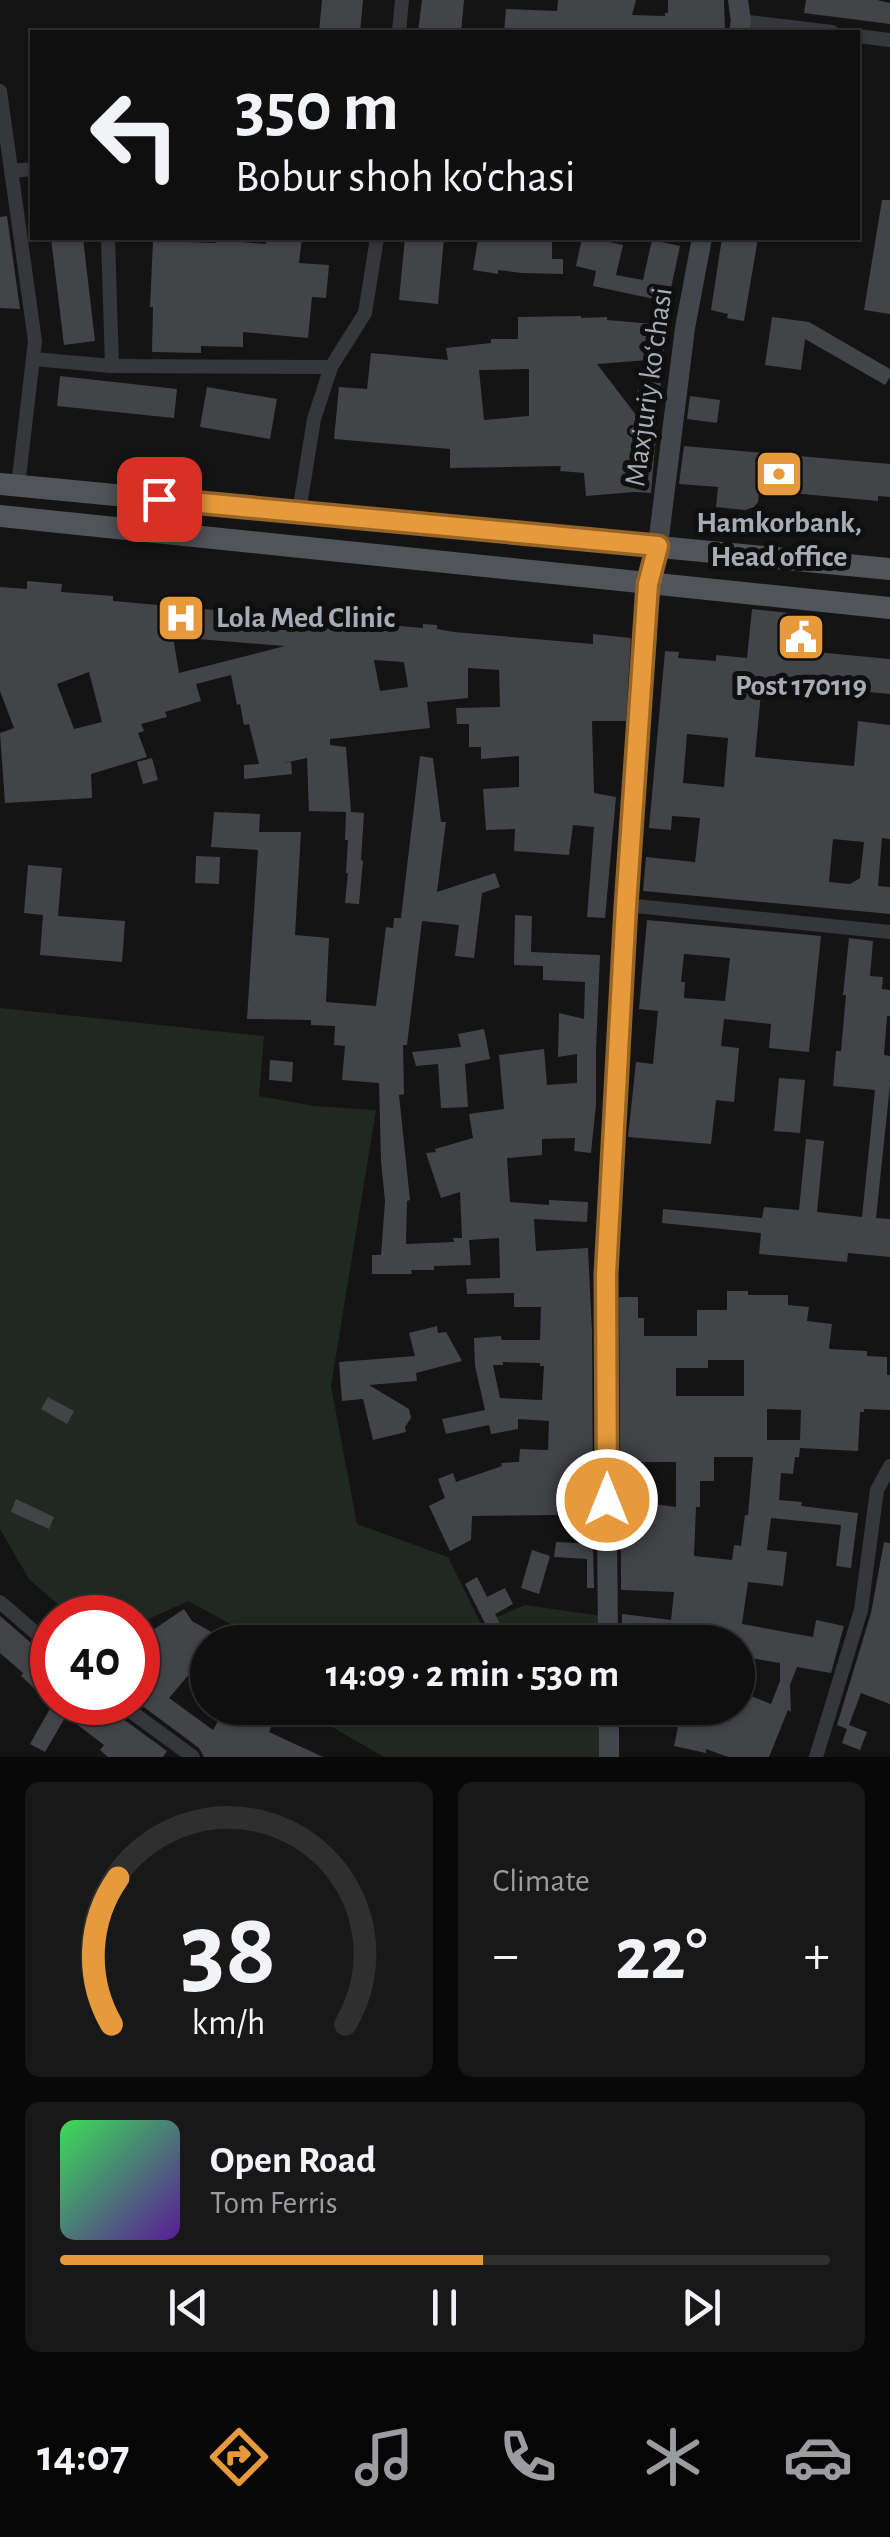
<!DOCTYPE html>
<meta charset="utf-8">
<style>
:root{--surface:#0f0f10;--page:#181819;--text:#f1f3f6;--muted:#9b9c9f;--line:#2f2f30;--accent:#e69a3b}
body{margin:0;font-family:"Alegreya Sans",sans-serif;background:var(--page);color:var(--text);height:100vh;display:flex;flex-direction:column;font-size:38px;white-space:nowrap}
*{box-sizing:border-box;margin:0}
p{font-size:32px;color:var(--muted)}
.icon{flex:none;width:55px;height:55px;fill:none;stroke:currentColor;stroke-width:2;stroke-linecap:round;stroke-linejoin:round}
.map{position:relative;height:1757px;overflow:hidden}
.drawer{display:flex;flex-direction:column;gap:25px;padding:25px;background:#080809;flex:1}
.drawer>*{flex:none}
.top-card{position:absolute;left:30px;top:30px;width:830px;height:210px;border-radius:0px;box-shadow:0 2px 8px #0004,0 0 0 2px var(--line);background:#0f0f10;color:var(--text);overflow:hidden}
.speed{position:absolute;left:30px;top:1595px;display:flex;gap:20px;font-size:50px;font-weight:700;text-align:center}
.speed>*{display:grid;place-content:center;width:130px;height:130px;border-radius:50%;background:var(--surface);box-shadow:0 2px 8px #0004,0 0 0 2px var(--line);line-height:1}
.speed .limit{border:15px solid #d22;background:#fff;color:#111}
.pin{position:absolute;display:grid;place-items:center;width:85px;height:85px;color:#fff;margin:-42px;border-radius:20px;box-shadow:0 5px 15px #0006}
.me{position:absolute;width:110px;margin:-55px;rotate:0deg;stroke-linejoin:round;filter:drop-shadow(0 0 8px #0008)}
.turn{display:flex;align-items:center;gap:35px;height:210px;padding:0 40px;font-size:45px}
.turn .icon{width:130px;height:130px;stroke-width:2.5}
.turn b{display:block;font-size:70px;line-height:85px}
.big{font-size:75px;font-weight:600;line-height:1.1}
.drawer .tile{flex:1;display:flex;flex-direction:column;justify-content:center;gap:15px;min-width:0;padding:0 35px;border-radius:15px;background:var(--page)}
.drawer .dial{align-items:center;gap:0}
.dial svg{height:260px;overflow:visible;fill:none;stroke:var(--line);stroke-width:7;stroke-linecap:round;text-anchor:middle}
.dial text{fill:var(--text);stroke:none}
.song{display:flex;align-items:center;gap:30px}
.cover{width:120px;height:120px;border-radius:15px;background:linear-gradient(135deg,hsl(130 70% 55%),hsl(270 70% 35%))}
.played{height:10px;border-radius:5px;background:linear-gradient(90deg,var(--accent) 55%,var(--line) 55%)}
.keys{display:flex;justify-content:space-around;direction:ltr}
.heat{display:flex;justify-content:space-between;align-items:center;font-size:55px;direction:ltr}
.drawer .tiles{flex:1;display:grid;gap:25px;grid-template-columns:1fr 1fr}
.tile:last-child{grid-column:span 2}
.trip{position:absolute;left:190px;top:1625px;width:565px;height:100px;border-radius:50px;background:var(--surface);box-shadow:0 2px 8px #0004,0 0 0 2px var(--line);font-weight:600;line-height:100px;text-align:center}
.tab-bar{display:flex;height:160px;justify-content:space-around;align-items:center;background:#060606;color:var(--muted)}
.tab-bar .icon{width:70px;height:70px}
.tab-bar .on{color:var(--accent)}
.tab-bar b{font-size:45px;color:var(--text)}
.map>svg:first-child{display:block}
.green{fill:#202821}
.building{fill:#434448;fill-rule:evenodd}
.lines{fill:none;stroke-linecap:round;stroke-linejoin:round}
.street{stroke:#35373a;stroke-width:14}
.secondary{stroke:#43464a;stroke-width:20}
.primary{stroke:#515459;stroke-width:22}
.route-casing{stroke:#966426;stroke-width:25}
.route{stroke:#e69a3b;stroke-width:18}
.labels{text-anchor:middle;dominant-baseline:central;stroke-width:10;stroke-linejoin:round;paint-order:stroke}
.street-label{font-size:30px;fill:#a6acb5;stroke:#0f0f10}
.poi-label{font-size:30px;font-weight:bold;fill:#a6acb5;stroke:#0f0f10}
</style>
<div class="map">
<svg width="890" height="1757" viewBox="0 0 890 1757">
<rect width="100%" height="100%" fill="#141415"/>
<g class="green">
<polygon points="0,1008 264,1036 259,1096 314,1106 376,1110 331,1386 357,1524 448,1557 481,1624 525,1605 601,1616 601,1642 264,1642 188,1601 138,1624 138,1618 72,1617 29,1579 0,1529"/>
<polygon points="326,1708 601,1708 601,1757 384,1757 320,1720"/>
</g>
<g class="building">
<polygon points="322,0 363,0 360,32 319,32"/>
<polygon points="422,0 464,0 461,32 418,32"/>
<polygon points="558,0 636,0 632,15 665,16 665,13 668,13 668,0 724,0 725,32 681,31 681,32 504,32 506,9 557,11"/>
<polygon points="806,0 877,0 890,3 890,24 804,13"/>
<polygon points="882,200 890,200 890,314 864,310"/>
<polygon points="7,216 20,309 0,308 0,217"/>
<polygon points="51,238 83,238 95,341 64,345"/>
<polygon points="266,238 302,238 299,263 329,265 326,298 312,297 308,338 243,332 243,347 201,346 201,353 152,352 153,307 150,307 153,241 216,243 216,240 266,244"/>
<polygon points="405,238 444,238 438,304 399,300"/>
<polygon points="478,238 506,238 532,242 532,238 552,238 552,259 563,259 563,274 522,273 498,270 498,274 473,270"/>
<polygon points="582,238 610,238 609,242 623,245 616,275 643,280 652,240 680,246 668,302 593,286 596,271 576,266"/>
<polygon points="722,238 758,238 744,321 727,318 728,314 711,310"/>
<path d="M 581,316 L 581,318 L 607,317 L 607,320 L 666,325 L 651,493 L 634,492 L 586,496 L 584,473 L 560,471 L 561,466 L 450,468 L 450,449 L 334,439 L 339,387 L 367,389 L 371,353 L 448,360 L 446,348 L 491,343 L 491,339 L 518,339 L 518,317 ZM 649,360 L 646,391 L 638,390 L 636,415 L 597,364 ZM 529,369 L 529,416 L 484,420 L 479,370 Z"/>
<polygon points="772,317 809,322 890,369 890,377 885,385 805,339 801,370 765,365"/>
<polygon points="60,376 177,389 174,418 57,406"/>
<polygon points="207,387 277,399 270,439 200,427"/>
<polygon points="690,396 720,400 717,423 687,419"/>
<polygon points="684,446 890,464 890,497 878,496 878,501 759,490 758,502 754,507 745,510 716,507 718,487 679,484"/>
<path d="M 27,581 L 62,584 L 61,592 L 113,596 L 113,601 L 336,621 L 337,617 L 354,618 L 353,622 L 423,628 L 423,624 L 437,625 L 437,629 L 454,632 L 593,644 L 593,634 L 631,638 L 626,721 L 592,721 L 594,793 L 616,797 L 605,918 L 587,917 L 594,827 L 573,825 L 569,855 L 514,851 L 515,829 L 486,830 L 483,789 L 519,787 L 519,756 L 481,759 L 481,747 L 469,747 L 469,724 L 457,724 L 456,708 L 500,707 L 499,670 L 468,668 L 468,698 L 427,702 L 430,728 L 330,739 L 330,745 L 346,747 L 351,812 L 364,813 L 361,860 L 363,861 L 359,904 L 345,903 L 348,873 L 346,873 L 348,840 L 345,840 L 346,812 L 309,811 L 307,758 L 283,763 L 291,762 L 292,774 L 244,779 L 244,765 L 259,764 L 249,724 L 244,725 L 240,704 L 237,705 L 231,675 L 196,684 L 201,701 L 165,712 L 167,717 L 141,724 L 144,731 L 138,733 L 147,757 L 91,774 L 92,798 L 5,803 L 0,733 L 14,728 L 0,691 L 0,587 L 27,589 ZM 173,637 L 285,646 L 179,673 ZM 374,660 L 404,662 L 408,687 L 380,691 ZM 89,672 L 102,722 L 74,729 L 57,684 Z"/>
<path d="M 752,609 L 797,614 L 794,650 L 890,659 L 890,694 L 762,682 L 755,757 L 854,766 L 858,721 L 890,725 L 890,839 L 882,838 L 878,886 L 890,887 L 890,914 L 643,891 L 646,857 L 695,862 L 700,818 L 672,816 L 671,830 L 649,828 L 665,651 L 679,652 L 678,658 L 716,661 L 716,655 L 747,658 ZM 687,734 L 728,738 L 724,787 L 683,783 ZM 833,839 L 864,842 L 860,878 L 850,884 L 829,882 Z"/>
<path d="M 420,756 L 433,758 L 441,822 L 446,822 L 437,892 L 495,873 L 500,887 L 482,893 L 474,958 L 455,956 L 459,925 L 422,921 L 407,1045 L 403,1045 L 404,1094 L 399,1095 L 410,1200 L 407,1201 L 406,1244 L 454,1242 L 453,1238 L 462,1238 L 460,1192 L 441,1198 L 426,1153 L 436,1152 L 435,1149 L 473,1138 L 469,1114 L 504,1109 L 499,1055 L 544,1049 L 547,1085 L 577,1083 L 577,1054 L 558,1057 L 559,1013 L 584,1019 L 585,982 L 543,980 L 543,966 L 514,965 L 515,915 L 532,916 L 531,952 L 600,955 L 596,1050 L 596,1104 L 591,1153 L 574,1151 L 575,1138 L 542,1139 L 542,1155 L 507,1158 L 510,1202 L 549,1205 L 549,1200 L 588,1202 L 587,1222 L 534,1219 L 536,1251 L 588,1248 L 592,1332 L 593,1497 L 557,1499 L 557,1515 L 472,1516 L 471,1540 L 450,1551 L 429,1506 L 445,1498 L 438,1479 L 453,1473 L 456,1482 L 502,1466 L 501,1463 L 519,1462 L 520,1449 L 548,1450 L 549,1421 L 518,1419 L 518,1429 L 491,1434 L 489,1425 L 446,1434 L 442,1419 L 485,1410 L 475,1366 L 474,1338 L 501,1336 L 502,1340 L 540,1340 L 541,1307 L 514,1307 L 514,1293 L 467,1294 L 466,1279 L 500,1278 L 499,1238 L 469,1240 L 471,1265 L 434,1266 L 434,1270 L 411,1270 L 412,1274 L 372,1274 L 372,1255 L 381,1255 L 385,1201 L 381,1161 L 379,1083 L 342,1080 L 345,1046 L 334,1045 L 335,1026 L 311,1025 L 311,1020 L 247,1019 L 258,850 L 211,847 L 214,812 L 260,814 L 259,832 L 301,832 L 295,935 L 329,938 L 326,1002 L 376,1006 L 386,927 L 393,928 L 394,918 L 401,918 ZM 503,1362 L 540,1363 L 540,1366 L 544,1366 L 542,1400 L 500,1398 L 493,1365 L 503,1365 Z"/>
<polygon points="152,758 158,780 143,784 137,762"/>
<polygon points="196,856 220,857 219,884 195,883"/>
<polygon points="28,865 62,868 58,916 125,921 122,962 40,955 43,915 24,913"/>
<path d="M 647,920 L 821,936 L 809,1052 L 769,1048 L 771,1024 L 724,1019 L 721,1046 L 739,1048 L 734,1102 L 716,1100 L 711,1144 L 628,1137 L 636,1062 L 653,1064 L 658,1011 L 639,1009 ZM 684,954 L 730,958 L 725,1001 L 684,998 L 685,982 L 681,982 Z"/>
<polygon points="849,938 873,941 870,976 883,977 882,989 890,990 890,1016 887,1016 884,1055 890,1056 890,1085 876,1218 890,1219 890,1257 848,1253 847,1262 759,1254 761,1233 662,1223 663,1209 762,1218 764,1207 799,1210 806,1139 824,1141 817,1212 862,1217 875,1090 833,1086 836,1051 841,1051 846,995 843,995"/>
<polygon points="484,1029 490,1059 465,1064 468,1107 441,1108 438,1064 416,1066 412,1052 461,1047 458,1034"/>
<polygon points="270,1060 293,1062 292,1082 269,1080"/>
<polygon points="779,1078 805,1080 800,1133 774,1131"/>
<path d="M 727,1291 L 748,1291 L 748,1295 L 788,1295 L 788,1305 L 809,1307 L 807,1321 L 832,1324 L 829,1349 L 867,1351 L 867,1356 L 887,1357 L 887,1375 L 890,1375 L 890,1410 L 864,1409 L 864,1412 L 860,1412 L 858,1451 L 800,1448 L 799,1457 L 795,1457 L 793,1474 L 781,1473 L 779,1500 L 802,1502 L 801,1506 L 858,1513 L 851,1568 L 836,1566 L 841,1525 L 771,1518 L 767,1550 L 787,1552 L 783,1586 L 748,1582 L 742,1624 L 813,1637 L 816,1620 L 844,1626 L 831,1673 L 797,1667 L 790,1685 L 791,1712 L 788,1710 L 769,1757 L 728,1757 L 706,1749 L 706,1753 L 674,1746 L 678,1727 L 645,1722 L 646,1708 L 738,1708 L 738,1691 L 771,1704 L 780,1681 L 780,1663 L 738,1656 L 738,1642 L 622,1642 L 622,1614 L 671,1620 L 674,1592 L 621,1590 L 619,1297 L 638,1297 L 638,1318 L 644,1318 L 644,1336 L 697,1336 L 697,1310 L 727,1310 ZM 708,1360 L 744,1360 L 744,1396 L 676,1396 L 676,1368 L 708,1368 ZM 767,1409 L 801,1410 L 800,1440 L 767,1440 ZM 714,1457 L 753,1457 L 748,1515 L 745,1515 L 741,1546 L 734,1545 L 732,1560 L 694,1556 L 696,1507 L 700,1507 L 700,1481 L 714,1481 ZM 634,1462 L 676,1462 L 676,1507 L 634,1501 Z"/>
<polygon points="437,1326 438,1333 446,1332 462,1361 416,1373 417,1381 369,1385 409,1409 411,1418 405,1427 406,1432 373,1440 363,1399 342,1401 339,1362 415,1356 409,1333"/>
<polygon points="48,1397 74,1411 67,1424 41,1409"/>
<polygon points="16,1499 54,1517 49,1529 11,1512"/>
<polygon points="556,1542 593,1544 594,1588 587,1588 587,1559 554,1557"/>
<polygon points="884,1542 890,1543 890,1704 861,1693 849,1725 867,1732 860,1750 842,1743 847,1729 837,1725 871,1613"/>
<polygon points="532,1550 550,1556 539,1594 521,1588"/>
<polygon points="477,1577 487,1597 505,1588 513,1604 495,1614 503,1629 491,1635 465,1584"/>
<polygon points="184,1609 192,1621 229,1642 208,1642 208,1652 169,1698 213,1730 221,1716 231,1721 239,1708 280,1708 269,1732 323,1757 204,1757 199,1748 137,1702 138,1688 159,1664 141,1638"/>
<polygon points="0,1616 45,1655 52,1657 52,1702 108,1702 112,1711 167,1751 163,1757 108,1757 100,1750 104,1745 66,1716 45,1752 30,1744 52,1705 21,1676 23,1673 0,1653"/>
</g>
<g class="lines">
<g class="street">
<polyline points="741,21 832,32"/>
<polyline points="399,32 402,0"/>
<polyline points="858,36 890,40"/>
<polyline points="0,91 35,341 18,486"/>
<polyline points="11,171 32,169"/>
<polyline points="33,359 112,366 108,238"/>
<polyline points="112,366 331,367"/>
<polyline points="299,512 314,419 331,367 365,313 377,238"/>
<polyline points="626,905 890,932"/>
<polyline points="0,1602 52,1647"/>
<polyline points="118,1702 193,1757"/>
<polyline points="816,1757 861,1610 877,1490 890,1466"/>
</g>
<g class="secondary">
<polyline points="738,0 741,21 739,32"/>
<polyline points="608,1642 605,1274 648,584 658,545 685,328 702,238"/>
<polyline points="609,1708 609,1757"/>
</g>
<g class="primary">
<polyline points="0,484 890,569"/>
<polyline points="0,516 890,608"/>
</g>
</g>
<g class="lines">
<g class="route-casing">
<polyline id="route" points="159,499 658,546 648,584 626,906 606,1274 607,1500"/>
</g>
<use href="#route" class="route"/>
</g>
<defs>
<g id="bank-square" transform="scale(2.5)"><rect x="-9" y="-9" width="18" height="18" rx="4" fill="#e69a3b" stroke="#0f0f10"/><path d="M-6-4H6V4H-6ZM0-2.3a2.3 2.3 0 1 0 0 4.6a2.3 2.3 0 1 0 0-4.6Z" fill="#fff"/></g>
<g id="hospital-square" transform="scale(2.5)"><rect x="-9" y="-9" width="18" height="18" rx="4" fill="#e69a3b" stroke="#0f0f10"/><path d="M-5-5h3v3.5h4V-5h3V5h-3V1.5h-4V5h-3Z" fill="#fff"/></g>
<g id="civic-square" transform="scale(2.5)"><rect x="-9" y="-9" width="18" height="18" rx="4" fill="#e69a3b" stroke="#0f0f10"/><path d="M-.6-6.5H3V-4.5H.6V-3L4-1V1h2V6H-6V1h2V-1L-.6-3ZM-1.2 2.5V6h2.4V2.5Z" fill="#fff"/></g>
</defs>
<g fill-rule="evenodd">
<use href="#bank-square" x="779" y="474"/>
<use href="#hospital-square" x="181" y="618"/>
<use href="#civic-square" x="801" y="637"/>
</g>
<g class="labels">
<g class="street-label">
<text transform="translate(649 387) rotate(-82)">Maxjuriy koʻchasi</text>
</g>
<g class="poi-label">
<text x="779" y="523">Hamkorbank,<tspan x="779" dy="34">Head office</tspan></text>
<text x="216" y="618" text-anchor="start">Lola Med Clinic</text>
<text x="801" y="686">Post 170119</text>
</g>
</g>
</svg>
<div class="speed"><div class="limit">40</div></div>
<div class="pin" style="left:159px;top:499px;background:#d93025"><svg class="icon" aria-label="arrive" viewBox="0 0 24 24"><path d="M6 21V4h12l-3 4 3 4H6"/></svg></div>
<svg class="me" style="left:607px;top:1500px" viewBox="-20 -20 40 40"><circle r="17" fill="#e69a3b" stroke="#fff" stroke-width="3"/><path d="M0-11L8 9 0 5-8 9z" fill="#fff"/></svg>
<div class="trip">14:09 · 2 min · 530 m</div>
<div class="top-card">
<div class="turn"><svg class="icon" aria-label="left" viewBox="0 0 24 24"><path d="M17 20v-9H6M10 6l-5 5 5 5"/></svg><div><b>350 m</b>Bobur shoh ko'chasi</div></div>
</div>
</div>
<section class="drawer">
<div class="tiles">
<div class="tile dial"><svg viewBox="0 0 100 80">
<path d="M14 69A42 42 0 1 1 86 69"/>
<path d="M14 69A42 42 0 0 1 16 24" stroke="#e69a3b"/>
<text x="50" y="56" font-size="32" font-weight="700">38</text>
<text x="50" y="72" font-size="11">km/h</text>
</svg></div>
<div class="tile"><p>Climate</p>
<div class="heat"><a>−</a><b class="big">22°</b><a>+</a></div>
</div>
<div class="tile">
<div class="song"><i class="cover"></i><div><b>Open Road</b><p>Tom Ferris</p></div></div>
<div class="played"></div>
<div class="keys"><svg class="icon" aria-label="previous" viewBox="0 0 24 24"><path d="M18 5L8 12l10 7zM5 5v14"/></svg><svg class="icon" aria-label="pause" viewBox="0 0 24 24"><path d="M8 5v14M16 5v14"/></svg><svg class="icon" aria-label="next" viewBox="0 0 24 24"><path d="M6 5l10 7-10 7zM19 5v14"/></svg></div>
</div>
</div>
</section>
<nav class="tab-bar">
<b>14:07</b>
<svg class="icon on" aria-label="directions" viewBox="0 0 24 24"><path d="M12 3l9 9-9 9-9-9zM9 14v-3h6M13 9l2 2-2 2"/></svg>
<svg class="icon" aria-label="music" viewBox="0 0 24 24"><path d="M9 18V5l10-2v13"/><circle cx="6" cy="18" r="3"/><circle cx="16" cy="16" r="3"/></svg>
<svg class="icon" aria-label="phone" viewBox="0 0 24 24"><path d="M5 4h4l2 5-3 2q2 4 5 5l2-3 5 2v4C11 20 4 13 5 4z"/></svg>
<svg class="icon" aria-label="climate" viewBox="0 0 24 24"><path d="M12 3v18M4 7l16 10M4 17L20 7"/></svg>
<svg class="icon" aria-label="car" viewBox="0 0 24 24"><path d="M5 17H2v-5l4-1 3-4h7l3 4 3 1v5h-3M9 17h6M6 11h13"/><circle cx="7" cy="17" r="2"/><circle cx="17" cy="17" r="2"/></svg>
</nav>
